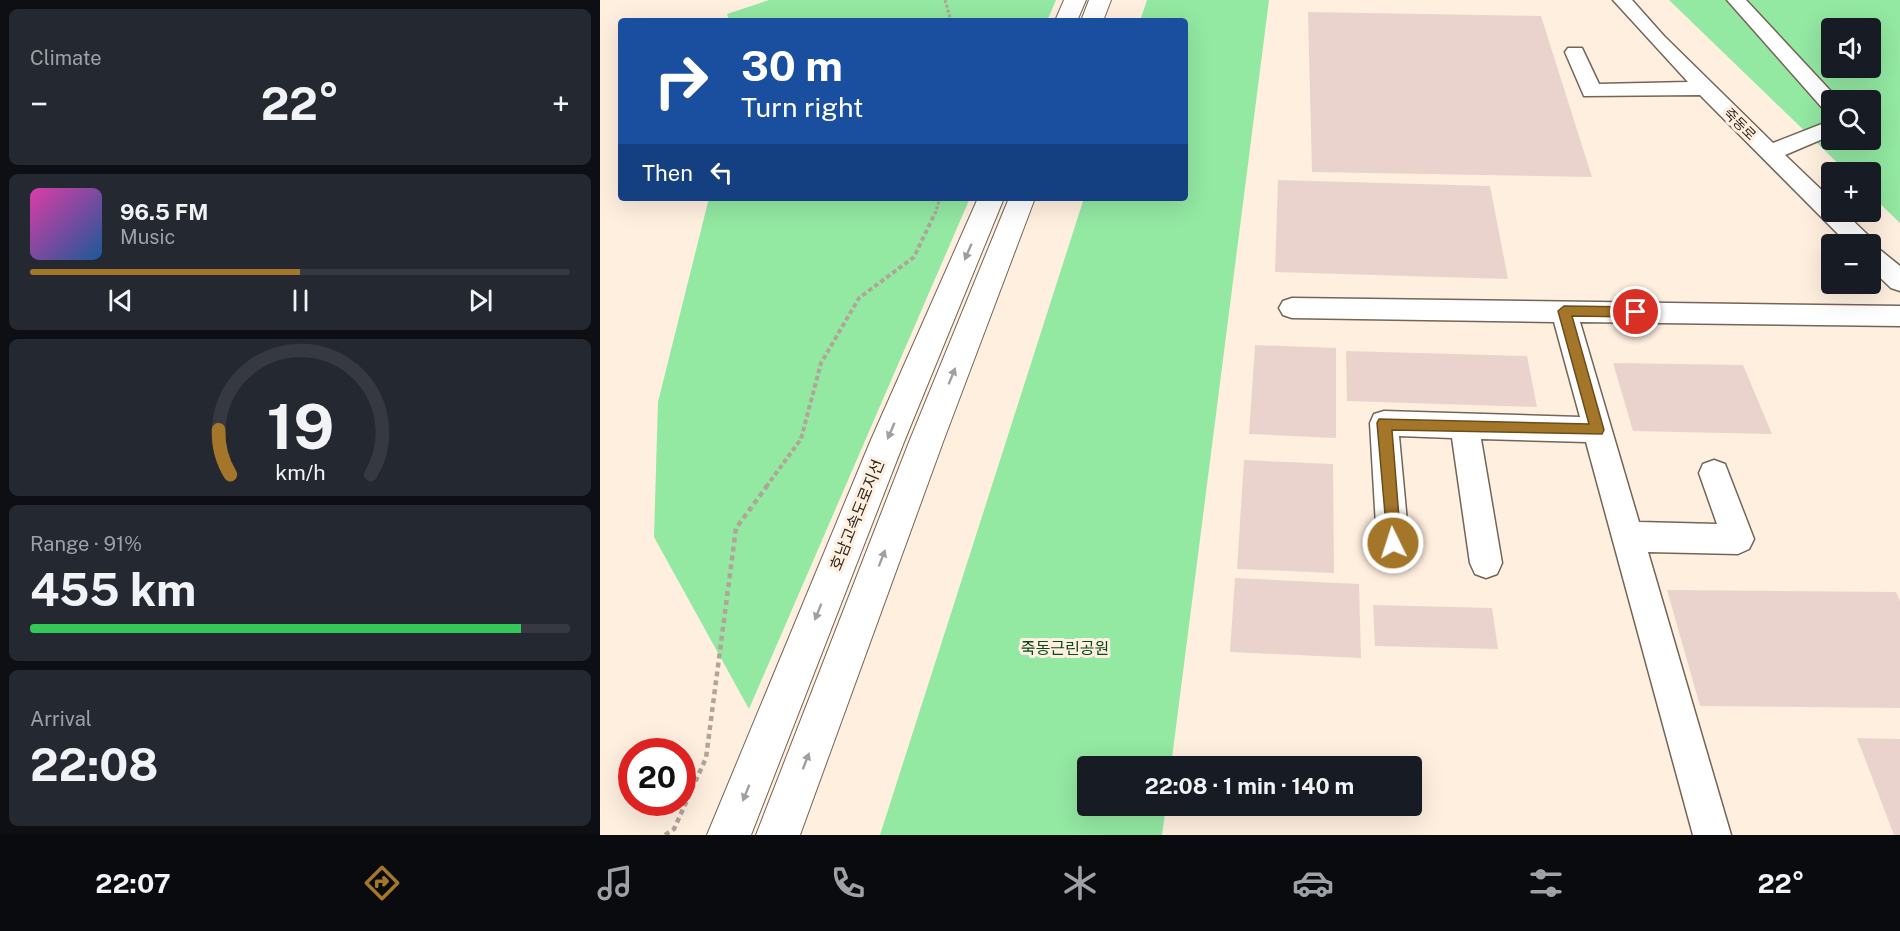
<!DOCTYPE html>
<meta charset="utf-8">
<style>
:root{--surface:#171b24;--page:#242831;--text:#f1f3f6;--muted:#9ea1a6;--line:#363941;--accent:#a47629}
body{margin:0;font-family:"Public Sans","Noto Sans KR",sans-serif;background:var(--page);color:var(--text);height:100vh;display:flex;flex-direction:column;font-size:22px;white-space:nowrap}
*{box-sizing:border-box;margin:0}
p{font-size:20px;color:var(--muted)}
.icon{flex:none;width:33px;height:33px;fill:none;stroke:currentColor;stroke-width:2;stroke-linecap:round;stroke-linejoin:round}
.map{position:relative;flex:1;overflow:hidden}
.panel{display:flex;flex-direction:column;gap:9px;padding:9px;background:#0d0f14;width:600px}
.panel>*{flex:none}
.guide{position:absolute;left:18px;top:18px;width:570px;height:183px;border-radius:6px;box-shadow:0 6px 24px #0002;background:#1a4fa0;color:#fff;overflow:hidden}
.controls{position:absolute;left:1221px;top:18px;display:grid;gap:12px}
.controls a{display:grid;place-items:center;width:60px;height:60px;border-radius:6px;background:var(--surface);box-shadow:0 6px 24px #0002;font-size:30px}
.speed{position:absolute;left:18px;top:738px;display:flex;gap:12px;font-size:30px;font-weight:700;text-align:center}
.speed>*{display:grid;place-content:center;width:78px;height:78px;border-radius:50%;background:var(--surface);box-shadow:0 6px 24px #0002;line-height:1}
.speed .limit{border:9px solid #d22;background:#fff;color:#111}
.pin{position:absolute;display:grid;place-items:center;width:51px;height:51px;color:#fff;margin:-26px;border:3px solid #fff;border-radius:50%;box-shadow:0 2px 6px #0007}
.me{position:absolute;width:66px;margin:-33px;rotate:356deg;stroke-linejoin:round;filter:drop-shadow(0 0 4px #0008)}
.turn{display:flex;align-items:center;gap:21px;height:126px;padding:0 24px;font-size:27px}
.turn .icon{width:78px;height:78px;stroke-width:2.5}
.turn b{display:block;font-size:42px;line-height:51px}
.then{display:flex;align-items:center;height:57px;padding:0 24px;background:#0003;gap:12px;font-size:22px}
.big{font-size:45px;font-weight:700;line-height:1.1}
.panel .card{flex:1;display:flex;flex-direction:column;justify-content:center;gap:9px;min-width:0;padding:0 21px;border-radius:9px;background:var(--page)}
.panel .dial{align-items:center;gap:0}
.dial svg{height:156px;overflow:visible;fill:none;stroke:var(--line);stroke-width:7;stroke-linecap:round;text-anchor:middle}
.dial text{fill:var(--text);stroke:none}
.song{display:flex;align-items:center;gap:18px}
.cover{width:72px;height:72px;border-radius:9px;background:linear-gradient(135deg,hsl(320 70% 55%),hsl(210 70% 35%))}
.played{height:6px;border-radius:3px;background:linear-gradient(90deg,var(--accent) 50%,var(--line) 50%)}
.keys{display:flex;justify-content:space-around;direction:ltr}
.heat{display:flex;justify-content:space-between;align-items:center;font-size:33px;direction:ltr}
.charge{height:9px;border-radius:4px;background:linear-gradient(90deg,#34c759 91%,var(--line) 0)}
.trip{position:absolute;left:477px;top:756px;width:345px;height:60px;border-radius:6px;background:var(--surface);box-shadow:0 6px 24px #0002;font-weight:700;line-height:60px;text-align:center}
.tabs{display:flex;height:96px;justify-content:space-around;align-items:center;background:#090b0e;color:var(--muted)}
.tabs .icon{width:42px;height:42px}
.tabs .current{color:var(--accent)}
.tabs b{font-size:27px;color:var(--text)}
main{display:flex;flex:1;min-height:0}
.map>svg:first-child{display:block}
.green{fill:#93e8a2;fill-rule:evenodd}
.building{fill:#ead3cc}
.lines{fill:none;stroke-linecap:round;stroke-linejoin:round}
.minor-casing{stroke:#736557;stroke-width:3}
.highway-casing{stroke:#736557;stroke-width:2}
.path-far2{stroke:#b1a599;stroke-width:3;stroke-dasharray:3 2;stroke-linecap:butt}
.path-far1{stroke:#b1a599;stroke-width:4;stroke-dasharray:4.5 3;stroke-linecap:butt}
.path{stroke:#b1a599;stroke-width:4.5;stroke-dasharray:5 4;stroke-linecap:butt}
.minor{fill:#fff;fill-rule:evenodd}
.highway{fill:#fff;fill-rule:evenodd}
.oneway{fill:#a19f9c}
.route{fill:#a47629;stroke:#6b4d1b;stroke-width:1.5}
.labels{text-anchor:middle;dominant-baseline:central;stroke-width:6;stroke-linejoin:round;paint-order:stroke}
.far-street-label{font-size:14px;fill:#2f2924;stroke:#ffefdf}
.street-label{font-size:16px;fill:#2f2924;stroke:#ffefdf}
.park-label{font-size:16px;fill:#05481c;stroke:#ffefdf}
</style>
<main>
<section class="panel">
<div class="card"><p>Climate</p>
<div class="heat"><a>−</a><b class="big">22°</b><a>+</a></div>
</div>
<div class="card">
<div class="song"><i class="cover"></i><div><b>96.5 FM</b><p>Music</p></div></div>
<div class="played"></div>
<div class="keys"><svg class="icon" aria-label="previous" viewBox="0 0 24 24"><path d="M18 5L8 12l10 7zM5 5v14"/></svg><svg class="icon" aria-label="pause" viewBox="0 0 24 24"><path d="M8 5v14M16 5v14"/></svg><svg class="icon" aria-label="next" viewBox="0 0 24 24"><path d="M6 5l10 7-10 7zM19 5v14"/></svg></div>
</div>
<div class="card dial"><svg viewBox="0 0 100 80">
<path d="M14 69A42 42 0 1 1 86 69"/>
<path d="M14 69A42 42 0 0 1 8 46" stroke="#a47629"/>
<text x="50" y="56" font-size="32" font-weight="700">19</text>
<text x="50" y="72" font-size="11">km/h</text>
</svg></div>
<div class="card"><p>Range · 91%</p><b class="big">455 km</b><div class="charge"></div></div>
<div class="card"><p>Arrival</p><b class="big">22:08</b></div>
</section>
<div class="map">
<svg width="1300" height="835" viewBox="0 0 1300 835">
<rect width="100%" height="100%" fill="#ffefdf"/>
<g class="green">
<polygon points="169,0 456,0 447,21 129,21 127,14"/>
<polygon points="547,0 669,0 571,766 488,766 488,806 566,806 562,835 280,835 484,198 585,198 585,21 540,21"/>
<path d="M 1069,0 L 1300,0 L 1300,223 L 1271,195 L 1270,172 L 1247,172 ZM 1232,28 L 1270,28 L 1270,68 L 1232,68 ZM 1232,100 L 1270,100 L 1270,140 L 1232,140 Z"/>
<polygon points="109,198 370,198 149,709 54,537 58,402"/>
</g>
<g class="building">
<polygon points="708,12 941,16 992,177 712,172"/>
<polygon points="678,180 890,186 908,279 675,272"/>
<polygon points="655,345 736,348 736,438 649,434"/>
<polygon points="746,351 927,356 937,407 747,401"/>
<polygon points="1013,363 1143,365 1172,434 1033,431"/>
<polygon points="644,460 733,464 734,573 637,569"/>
<polygon points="635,578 759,584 761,658 630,652"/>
<polygon points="1067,590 1296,592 1300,601 1300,708 1100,706"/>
<polygon points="773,605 892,608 898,649 775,646"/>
<polygon points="1257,738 1300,739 1300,835 1294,835"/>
</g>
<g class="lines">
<g class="minor-casing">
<g id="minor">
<polygon points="1013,0 1032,0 1064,36 1173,143 1232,120 1232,135 1185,155 1232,200 1232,212 1244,212 1271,238 1274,245 1300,266 1300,291 1291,288 1270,268 1270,244 1248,244 1100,95 984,96 965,52 968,48 982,48 999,84 1088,82"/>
<polygon points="1127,0 1146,0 1239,100 1232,100 1232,113 1225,111"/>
<polygon points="692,298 1300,306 1300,326 980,322 1039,522 1117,524 1099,473 1103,464 1114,460 1125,464 1154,539 1149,549 1138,554 1048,552 1131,835 1093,835 986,442 881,439 902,563 897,574 886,578 875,574 870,563 852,438 799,436 809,543 804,554 793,558 782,554 777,543 770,423 774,414 784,411 980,417 954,322 692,318 683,315 679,308 683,301"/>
</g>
</g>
<g class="highway-casing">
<g id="highway">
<polygon points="464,0 486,0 477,21 455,21"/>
<polygon points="489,0 511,0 503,21 481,21"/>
<polygon points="378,198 404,198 304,442 151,835 107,835 270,442"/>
<polygon points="409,198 435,198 343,442 200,835 156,835 309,442"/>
</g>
</g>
<g class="path-far2">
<polyline points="345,0 351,21"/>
<polyline points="335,214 340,198"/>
</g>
<polyline class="path-far1" points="166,487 201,439 221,363 259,298 314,257 335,213"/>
<polyline class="path" points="65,835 74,829 106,758 136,528 167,486"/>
<use href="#minor" class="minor"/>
<use href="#highway" class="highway"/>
</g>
<defs><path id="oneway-solid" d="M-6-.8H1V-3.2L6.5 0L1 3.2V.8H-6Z" transform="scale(1.5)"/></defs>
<g class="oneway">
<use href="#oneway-solid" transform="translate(368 252) rotate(113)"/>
<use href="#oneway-solid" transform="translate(352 376) rotate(-68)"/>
<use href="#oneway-solid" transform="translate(291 431) rotate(113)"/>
<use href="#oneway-solid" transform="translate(282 558) rotate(-69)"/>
<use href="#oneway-solid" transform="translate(218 612) rotate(112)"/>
<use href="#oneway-solid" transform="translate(206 761) rotate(-69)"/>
<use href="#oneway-solid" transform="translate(146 793) rotate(112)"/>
</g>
<polygon class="route" points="964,306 1036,307 1042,312 1036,317 972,316 1004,430 1002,434 792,430 801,543 798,548 788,548 777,423 779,419 989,424 958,311"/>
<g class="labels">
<g class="far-street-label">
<text transform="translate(1140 124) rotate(45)">죽동로</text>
</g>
<g class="street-label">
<text transform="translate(257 515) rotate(-68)">호남고속도로지선</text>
</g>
<g class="park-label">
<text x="465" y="648">죽동근린공원</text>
</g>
</g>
</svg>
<div class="controls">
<a><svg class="icon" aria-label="sound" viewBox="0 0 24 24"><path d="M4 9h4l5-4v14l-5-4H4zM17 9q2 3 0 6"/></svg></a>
<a><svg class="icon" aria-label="search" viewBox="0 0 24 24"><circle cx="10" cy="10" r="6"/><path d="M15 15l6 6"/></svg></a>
<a>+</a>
<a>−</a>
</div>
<div class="speed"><div class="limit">20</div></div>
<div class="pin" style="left:1036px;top:312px;background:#d93025"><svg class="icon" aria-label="arrive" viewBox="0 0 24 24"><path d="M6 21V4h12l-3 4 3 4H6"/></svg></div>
<svg class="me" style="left:793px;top:543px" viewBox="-20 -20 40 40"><circle r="17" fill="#a47629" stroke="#fff" stroke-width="3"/><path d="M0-11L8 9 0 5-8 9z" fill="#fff"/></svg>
<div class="trip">22:08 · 1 min · 140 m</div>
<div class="guide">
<div class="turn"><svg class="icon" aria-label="right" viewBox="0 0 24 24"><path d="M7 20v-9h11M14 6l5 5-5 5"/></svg><div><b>30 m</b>Turn right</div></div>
<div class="then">Then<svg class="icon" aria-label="left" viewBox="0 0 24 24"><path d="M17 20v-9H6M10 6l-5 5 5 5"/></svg></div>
</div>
</div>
</main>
<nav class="tabs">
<b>22:07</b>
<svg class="icon current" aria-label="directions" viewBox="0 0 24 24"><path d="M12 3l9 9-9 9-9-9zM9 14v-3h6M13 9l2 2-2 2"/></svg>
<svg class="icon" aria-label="music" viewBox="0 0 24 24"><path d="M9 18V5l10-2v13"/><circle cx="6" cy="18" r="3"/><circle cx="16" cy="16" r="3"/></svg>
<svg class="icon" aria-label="phone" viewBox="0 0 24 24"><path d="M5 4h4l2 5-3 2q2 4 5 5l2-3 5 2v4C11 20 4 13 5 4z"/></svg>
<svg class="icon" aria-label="climate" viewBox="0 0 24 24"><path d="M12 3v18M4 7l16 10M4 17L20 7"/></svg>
<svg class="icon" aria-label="car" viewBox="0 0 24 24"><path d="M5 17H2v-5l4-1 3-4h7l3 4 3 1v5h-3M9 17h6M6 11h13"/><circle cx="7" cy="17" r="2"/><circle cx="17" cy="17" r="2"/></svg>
<svg class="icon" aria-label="filters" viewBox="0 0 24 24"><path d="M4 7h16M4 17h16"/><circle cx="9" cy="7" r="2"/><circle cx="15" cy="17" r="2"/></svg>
<b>22°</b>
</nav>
